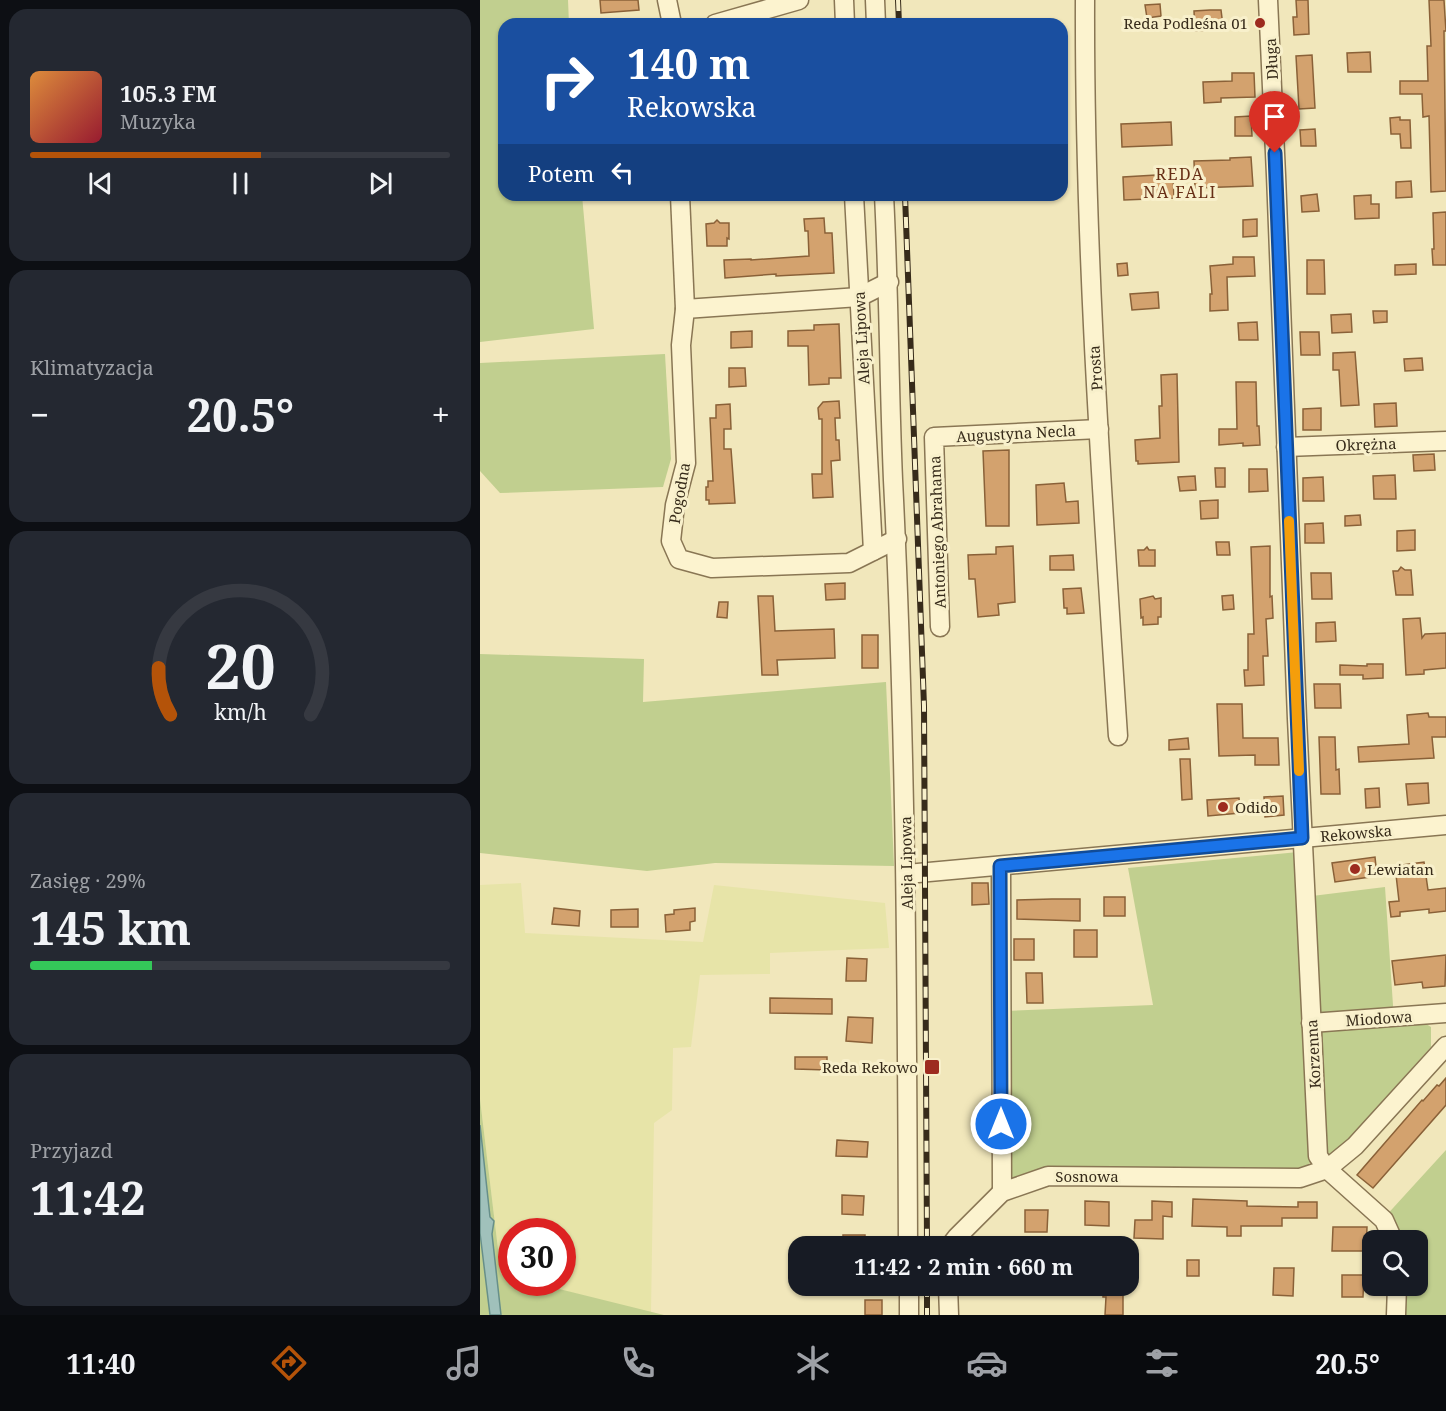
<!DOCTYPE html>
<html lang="pl">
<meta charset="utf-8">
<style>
:root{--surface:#171b24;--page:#242831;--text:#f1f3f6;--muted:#9ea1a6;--line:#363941;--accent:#b45309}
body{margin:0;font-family:"Noto Serif",serif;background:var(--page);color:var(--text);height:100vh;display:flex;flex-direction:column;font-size:22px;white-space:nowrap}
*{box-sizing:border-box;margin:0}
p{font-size:20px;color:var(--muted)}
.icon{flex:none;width:33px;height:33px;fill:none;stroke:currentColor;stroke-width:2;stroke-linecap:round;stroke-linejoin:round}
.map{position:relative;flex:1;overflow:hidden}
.side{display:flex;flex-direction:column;gap:9px;padding:9px;background:#0d0f14;width:480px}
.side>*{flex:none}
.banner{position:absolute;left:18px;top:18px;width:570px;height:183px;border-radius:18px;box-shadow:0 2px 4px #0004;background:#1a4fa0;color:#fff;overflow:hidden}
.fabs{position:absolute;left:882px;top:1230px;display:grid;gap:12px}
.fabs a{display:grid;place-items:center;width:66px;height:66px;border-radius:12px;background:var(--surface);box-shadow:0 2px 4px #0004;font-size:30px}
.speed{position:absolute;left:18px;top:1218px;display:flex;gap:12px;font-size:30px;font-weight:700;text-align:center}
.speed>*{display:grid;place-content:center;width:78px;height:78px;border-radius:50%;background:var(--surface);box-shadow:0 2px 4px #0004;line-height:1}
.speed .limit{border:9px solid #d22;background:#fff;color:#111}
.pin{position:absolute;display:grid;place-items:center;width:51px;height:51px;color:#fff;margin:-62px -26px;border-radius:50% 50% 50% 0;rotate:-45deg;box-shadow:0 0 6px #0007}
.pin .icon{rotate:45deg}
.me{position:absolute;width:66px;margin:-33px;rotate:0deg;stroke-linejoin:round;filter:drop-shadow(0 0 4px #0008)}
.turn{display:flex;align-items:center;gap:21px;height:126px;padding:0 30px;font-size:27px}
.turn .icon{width:78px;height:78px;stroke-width:2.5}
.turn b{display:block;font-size:42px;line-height:51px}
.then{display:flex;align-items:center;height:57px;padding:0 30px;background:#0003;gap:12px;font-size:22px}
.big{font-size:45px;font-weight:700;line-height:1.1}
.side .widget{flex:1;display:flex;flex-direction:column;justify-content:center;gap:9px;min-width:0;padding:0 21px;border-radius:18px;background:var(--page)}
.side .dial{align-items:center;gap:0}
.dial svg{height:156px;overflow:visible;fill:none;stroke:var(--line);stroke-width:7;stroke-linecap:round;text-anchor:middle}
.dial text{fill:var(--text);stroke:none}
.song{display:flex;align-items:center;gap:18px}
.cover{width:72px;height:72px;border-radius:9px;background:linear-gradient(135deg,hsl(30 70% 55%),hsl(350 70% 35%))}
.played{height:6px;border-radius:3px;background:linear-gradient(90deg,var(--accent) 55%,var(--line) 55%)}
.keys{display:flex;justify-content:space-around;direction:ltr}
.heat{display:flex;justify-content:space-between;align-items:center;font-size:33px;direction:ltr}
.charge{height:9px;border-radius:4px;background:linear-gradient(90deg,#34c759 29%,var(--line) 0)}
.trip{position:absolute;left:308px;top:1236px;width:351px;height:60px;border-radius:18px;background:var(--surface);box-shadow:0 2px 4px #0004;font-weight:700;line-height:60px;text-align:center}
.tabs{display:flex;height:96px;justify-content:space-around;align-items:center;background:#090b0e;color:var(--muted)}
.tabs .icon{width:42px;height:42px}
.tabs .current{color:var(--accent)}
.tabs b{font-size:27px;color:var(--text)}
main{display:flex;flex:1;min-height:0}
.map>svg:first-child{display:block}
.farmland{fill:#e7e4a8}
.green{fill:#c1cf8f}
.water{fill:#a0c1bb;stroke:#678f89;stroke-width:1.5}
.building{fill:#d3a26e;stroke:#8a6138;stroke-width:1.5}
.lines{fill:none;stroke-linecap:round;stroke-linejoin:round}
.minor-casing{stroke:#897654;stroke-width:21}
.minor{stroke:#fcf3cf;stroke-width:18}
.rail-casing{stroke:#372b1a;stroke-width:6}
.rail{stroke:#f8f0cb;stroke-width:4;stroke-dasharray:11;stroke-linecap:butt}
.route-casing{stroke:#114b97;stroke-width:15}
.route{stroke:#1a73e8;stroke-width:10}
.slow{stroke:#f59e0b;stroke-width:10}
.poi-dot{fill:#9d2b1f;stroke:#f8f0cb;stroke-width:2}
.labels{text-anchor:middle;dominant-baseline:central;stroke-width:6;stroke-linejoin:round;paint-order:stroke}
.poi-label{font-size:15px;fill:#372b1a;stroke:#f8f0cb;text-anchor:end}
.street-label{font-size:15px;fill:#372b1a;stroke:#f8f0cb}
.neighbourhood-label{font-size:16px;letter-spacing:1.5px;fill:#672f16;stroke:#f8f0cb}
</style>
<main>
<section class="side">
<div class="widget">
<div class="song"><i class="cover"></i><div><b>105.3 FM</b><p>Muzyka</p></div></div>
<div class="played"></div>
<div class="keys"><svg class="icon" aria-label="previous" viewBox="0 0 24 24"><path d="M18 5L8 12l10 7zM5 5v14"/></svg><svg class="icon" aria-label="pause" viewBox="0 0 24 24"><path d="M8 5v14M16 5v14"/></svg><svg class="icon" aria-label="next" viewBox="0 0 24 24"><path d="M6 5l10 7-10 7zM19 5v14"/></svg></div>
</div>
<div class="widget"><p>Klimatyzacja</p>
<div class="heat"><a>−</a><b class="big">20.5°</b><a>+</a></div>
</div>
<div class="widget dial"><svg viewBox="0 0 100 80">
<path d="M14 69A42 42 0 1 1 86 69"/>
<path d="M14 69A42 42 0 0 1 8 45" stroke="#b45309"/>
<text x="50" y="56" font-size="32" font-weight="700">20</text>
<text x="50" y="72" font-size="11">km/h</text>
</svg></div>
<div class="widget"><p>Zasięg · 29%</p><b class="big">145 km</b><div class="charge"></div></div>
<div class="widget"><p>Przyjazd</p><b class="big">11:42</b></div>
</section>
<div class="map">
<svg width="966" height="1315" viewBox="0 0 966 1315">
<rect width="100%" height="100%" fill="#f1e7bb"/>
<polygon class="farmland" points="41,883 45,933 223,942 234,885 405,903 409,948 290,953 290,974 220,975 211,1047 193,1048 192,1110 174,1123 171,1313 55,1283 82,1282 82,1232 32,1232 31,1276 21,1274 0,1099 0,885"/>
<g class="green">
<polygon points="0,0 88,0 89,24 24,24 24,195 102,195 114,329 0,342"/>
<polygon points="185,354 191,459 183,487 20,493 0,471 0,363"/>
<polygon points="0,654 164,659 163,702 406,682 414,866 235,863 167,871 0,853"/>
<polygon points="818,852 830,1162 827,1169 543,1181 531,1178 526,1011 673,1005 648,868"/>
<polygon points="905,887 914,1020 935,1017 951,1027 951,1047 857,1152 850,1155 845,1148 832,896"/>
<polygon points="0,1099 21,1274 31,1276 32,1282 55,1283 184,1315 0,1315"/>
<polygon points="966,1150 966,1315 908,1315 909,1286 938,1286 938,1240 907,1240 903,1219"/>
</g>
<polygon class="water" points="0,1125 10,1217 14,1221 12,1234 21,1315 10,1315 0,1233"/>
<g class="building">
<polygon points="120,0 158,0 159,10 121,13"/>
<polygon points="816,0 828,0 829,34 814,35 813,17 817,17"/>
<polygon points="949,0 964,0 965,16 966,31 964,31 966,191 951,192 949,116 943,117 942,94 920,94 920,81 948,81 947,46 951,46"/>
<polygon points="680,4 681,16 667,18 665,5"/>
<polygon points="730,10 741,10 742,18 739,21 731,21 731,30 715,31 714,11"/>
<polygon points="890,52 891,72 868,72 867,53"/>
<polygon points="832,55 835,108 819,109 816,56"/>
<polygon points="752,73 774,73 775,97 741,98 741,102 724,103 723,82 752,81"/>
<polygon points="771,116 772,136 755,136 755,117"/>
<polygon points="920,117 920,120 930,120 931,148 921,148 920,134 911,134 910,118"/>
<polygon points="691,122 692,145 642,147 641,124"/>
<polygon points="835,129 836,146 821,146 820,130"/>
<polygon points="771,157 773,186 715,188 714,161 750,160 750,158"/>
<polygon points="693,174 694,198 644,200 643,177"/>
<polygon points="931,181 932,197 916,198 916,182"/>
<polygon points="837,194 839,211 822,212 821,196"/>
<polygon points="891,195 891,204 899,204 899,218 875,219 874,196"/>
<polygon points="966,212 966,265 953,265 952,249 954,249 953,213"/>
<polygon points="344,218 345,233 352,233 354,273 296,276 296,274 245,278 244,260 271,259 271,260 329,256 328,231 325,231 324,219"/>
<polygon points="777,219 777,236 763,237 763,220"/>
<polygon points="237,220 240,223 249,223 249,239 247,238 247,246 227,246 226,224 234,223"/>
<polygon points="753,257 774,257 775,276 747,277 748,310 730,311 730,294 732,294 730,266 753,264"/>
<polygon points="827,260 844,260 845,294 827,294"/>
<polygon points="647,263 648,275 638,276 637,264"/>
<polygon points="936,264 936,274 915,275 915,265"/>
<polygon points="678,292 679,308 652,310 650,294"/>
<polygon points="893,311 907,311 907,322 894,323"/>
<polygon points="871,314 872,332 852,333 851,315"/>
<polygon points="777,322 778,340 759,340 758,323"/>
<polygon points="359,324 361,378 349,378 349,384 329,385 328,346 308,346 308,331 334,330 334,325"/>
<polygon points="272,331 272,347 251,348 251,332"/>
<polygon points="820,332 839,332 840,355 821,355"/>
<polygon points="875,352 879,405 861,406 859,370 853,370 853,353"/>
<polygon points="942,358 943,370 925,371 924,359"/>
<polygon points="249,368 265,368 266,386 249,387"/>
<polygon points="697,374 699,462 658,464 658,461 656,461 655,440 680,438 679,406 682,406 681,375"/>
<polygon points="756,382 776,382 777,426 779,426 780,445 763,446 763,443 739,445 739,429 757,429"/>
<polygon points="359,401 360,418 355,418 356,440 359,440 360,460 351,461 353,497 333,498 332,474 342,474 342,419 339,419 338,408 343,402"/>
<polygon points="916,403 917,426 895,427 894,404"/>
<polygon points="250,404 251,429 244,429 244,449 251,449 255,503 229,504 229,500 226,500 226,487 228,487 228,481 233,481 230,418 236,418 236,405"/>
<polygon points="841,408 841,430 823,430 823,409"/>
<polygon points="529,450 529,526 506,526 503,451"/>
<polygon points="954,454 955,470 934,471 933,455"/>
<polygon points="735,468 745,468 745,487 736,487"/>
<polygon points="769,469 787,469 788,491 769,492"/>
<polygon points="915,475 916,499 894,499 893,476"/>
<polygon points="715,476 716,490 700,491 698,477"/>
<polygon points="843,477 844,501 823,501 823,478"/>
<polygon points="584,483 586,502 598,501 599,523 557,525 556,485"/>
<polygon points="738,500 738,518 721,519 720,501"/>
<polygon points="880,515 881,525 865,526 865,516"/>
<polygon points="843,523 844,543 825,543 825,524"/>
<polygon points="935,530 935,550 917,551 917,531"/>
<polygon points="736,542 749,542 750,555 737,555"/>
<polygon points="533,546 535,602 518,604 519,615 498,617 495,579 489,579 488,555 516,554 516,547"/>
<polygon points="790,546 790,597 792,596 793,618 786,619 788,656 783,656 784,685 765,686 764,670 768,670 768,634 774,634 771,547"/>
<polygon points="667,547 669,550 675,550 675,566 659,566 658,550 664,550"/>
<polygon points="593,555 594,570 570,570 570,556"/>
<polygon points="921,567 925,570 931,570 933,595 916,595 913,571 918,571"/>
<polygon points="831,573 851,573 852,599 832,599"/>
<polygon points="365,583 365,599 346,600 345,584"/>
<polygon points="601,588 604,613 587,614 587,608 584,608 583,589"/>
<polygon points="753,595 754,609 743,610 742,596"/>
<polygon points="278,596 293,596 295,631 354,629 355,658 297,660 298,675 282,675"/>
<polygon points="673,596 675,599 681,598 681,617 678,617 678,624 663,625 663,617 661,618 660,599"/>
<polygon points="239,602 248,602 247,618 237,617"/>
<polygon points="940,618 942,638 945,634 966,633 966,668 944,670 944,674 926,675 923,619"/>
<polygon points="855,622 856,641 836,642 836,623"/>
<rect x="382" y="635" width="16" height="33"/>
<polygon points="887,664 903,664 903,678 883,679 883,675 860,675 860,665 887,666"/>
<polygon points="834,684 860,684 861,708 835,708"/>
<polygon points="737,704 762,704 763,738 798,738 799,765 775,765 775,755 739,756"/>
<polygon points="948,713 949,717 966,717 966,737 952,737 954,758 879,762 878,747 929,744 927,715"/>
<polygon points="839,737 855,737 856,770 859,769 860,794 841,794"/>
<polygon points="708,738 709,749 689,750 689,740"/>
<polygon points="700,759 710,759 712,799 702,800"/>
<polygon points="948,783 949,803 928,805 926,784"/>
<polygon points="899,788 900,807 886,808 885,789"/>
<polygon points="803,796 804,815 785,817 784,797"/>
<polygon points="759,798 760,813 728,816 727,800"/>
<polygon points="895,857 897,876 855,882 852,863"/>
<polygon points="944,862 948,890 966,888 966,911 949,913 949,909 920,912 920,916 911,917 909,902 919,901 915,866"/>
<polygon points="492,883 508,883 509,904 492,905"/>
<rect x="624" y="897" width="21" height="19"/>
<polygon points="572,899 600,899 600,921 537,919 537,900"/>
<polygon points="74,908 100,911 99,926 72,924"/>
<polygon points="215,908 215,921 210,922 210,930 186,932 185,915 194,914 194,910"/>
<polygon points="158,909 158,927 131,927 131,910"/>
<rect x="594" y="930" width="23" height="27"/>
<rect x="534" y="939" width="20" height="21"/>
<polygon points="966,955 965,986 943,988 942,982 915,985 912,961"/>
<polygon points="367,958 387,959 386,981 366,981"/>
<polygon points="546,973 562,973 563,1003 547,1003"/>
<polygon points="290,998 352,999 352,1014 290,1013"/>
<polygon points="368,1017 393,1018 392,1043 366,1041"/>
<polygon points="315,1057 347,1057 347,1070 315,1069"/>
<polygon points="966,1078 966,1105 893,1188 877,1175 942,1100 943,1101 957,1085 959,1086"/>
<polygon points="357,1140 388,1142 387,1157 356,1156"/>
<polygon points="362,1195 384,1196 383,1215 362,1214"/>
<polygon points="713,1199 767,1201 767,1206 818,1207 818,1202 837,1202 837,1218 802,1218 802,1226 761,1226 761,1236 747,1236 747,1227 712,1226"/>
<polygon points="605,1201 629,1202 629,1226 605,1225"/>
<polygon points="672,1201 692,1202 692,1217 683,1216 683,1239 654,1238 655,1220 672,1220"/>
<polygon points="545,1210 568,1210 567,1232 545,1232"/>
<polygon points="853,1227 887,1227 886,1251 852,1251"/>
<rect x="363" y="1235" width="22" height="11"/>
<rect x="707" y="1260" width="12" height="16"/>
<polygon points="794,1268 814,1268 813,1296 793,1295"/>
<polygon points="862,1275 884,1275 883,1297 862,1297"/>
<polygon points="623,1286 643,1286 643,1315 625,1315 626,1297 623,1297"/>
<rect x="385" y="1300" width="17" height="15"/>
</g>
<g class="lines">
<g class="minor-casing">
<g id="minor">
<polyline points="187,0 192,24"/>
<polyline points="364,0 365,24"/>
<polyline points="395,0 396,24"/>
<path d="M 605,0 C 604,246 622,491 638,736"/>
<polyline points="788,0 796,175 817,719 838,1156 847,1169 904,1220 913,1240"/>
<polyline points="235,24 319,0"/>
<polyline points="200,195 205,309"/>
<polyline points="374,195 393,551"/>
<path d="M 404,195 C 409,290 409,385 413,480 C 426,736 427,991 428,1246"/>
<polyline points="409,282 379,297 205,309 201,345 206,463 195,505 191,541 199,559 232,568 369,563 417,539"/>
<polyline points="806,447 966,441"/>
<polyline points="460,627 454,437 619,429"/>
<polyline points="521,866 522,1192"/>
<polyline points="427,874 966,825"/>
<polyline points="831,1023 966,1013"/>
<polyline points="470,1246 477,1237 522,1192 568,1176 820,1178 847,1169 875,1146 966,1046"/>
<polyline points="429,1286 429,1315"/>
<polyline points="468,1286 469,1315"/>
<polyline points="916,1315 917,1286"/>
</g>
</g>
<use href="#minor" class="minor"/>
<g class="rail-casing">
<g id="rail">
<polyline points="418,0 419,24"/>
<polyline points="425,195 444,706 447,1246"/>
<polyline points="447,1286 447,1315"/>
</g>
</g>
<use href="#rail" class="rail"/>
</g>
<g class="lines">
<g class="route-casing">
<polyline id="route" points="521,1124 520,866 822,838 795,153"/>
</g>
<use href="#route" class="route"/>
<polyline class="slow" points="809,521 819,771"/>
</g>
<g class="poi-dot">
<circle cx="780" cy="23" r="6"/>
<circle cx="743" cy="807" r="6"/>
<circle cx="875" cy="869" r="6"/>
<rect x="444" y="1059" width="16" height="16" rx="3"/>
</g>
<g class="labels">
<g class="poi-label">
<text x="768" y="23">Reda Podleśna 01</text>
<text x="755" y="807" text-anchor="start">Odido</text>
<text x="887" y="869" text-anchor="start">Lewiatan</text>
<text x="438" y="1067">Reda Rekowo</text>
</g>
<g class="street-label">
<text transform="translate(791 59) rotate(-93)">Długa</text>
<text transform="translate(381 338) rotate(-93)">Aleja Lipowa</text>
<text transform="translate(615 368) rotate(-94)">Prosta</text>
<text transform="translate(536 433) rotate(-3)">Augustyna Necla</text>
<text transform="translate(886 444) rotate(-2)">Okrężna</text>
<text transform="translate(199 493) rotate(-80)">Pogodna</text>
<text transform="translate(457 532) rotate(-92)">Antoniego Abrahama</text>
<text transform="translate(876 833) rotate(-5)">Rekowska</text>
<text transform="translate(426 863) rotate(-91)">Aleja Lipowa</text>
<text transform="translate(899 1018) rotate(-4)">Miodowa</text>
<text transform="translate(833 1054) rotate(-93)">Korzenna</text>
<text x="607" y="1176">Sosnowa</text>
</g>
<g class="neighbourhood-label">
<text x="700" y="174">REDA<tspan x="700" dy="18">NA FALI</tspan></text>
</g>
</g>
</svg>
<div class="fabs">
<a><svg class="icon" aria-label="search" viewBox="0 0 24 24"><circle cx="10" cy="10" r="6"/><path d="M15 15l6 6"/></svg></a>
</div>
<div class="speed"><div class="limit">30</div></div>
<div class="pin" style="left:795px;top:153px;background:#d93025"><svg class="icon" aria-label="arrive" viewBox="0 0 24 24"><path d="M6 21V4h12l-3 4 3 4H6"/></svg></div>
<svg class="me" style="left:521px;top:1124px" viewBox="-20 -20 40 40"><circle r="17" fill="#1a73e8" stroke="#fff" stroke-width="3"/><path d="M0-11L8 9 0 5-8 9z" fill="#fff"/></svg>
<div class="trip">11:42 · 2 min · 660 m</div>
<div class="banner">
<div class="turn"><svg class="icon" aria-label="right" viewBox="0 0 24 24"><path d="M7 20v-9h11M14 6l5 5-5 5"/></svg><div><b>140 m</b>Rekowska</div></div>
<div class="then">Potem<svg class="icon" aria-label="left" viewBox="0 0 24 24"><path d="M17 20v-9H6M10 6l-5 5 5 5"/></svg></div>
</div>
</div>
</main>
<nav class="tabs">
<b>11:40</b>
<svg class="icon current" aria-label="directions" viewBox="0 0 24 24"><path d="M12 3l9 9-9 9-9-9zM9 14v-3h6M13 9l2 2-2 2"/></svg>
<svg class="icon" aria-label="music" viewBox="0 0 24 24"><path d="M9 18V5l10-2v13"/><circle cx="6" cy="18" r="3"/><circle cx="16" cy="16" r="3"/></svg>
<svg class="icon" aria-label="phone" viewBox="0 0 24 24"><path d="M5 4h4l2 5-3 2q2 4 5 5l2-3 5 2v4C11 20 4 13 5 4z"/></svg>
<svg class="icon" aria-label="climate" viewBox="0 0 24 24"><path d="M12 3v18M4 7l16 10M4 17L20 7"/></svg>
<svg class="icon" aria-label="car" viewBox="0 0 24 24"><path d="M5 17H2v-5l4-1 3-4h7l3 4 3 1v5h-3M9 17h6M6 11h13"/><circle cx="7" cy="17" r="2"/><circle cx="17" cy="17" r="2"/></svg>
<svg class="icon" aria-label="filters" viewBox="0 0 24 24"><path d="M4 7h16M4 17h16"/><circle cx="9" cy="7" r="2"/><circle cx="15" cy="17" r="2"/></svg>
<b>20.5°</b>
</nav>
